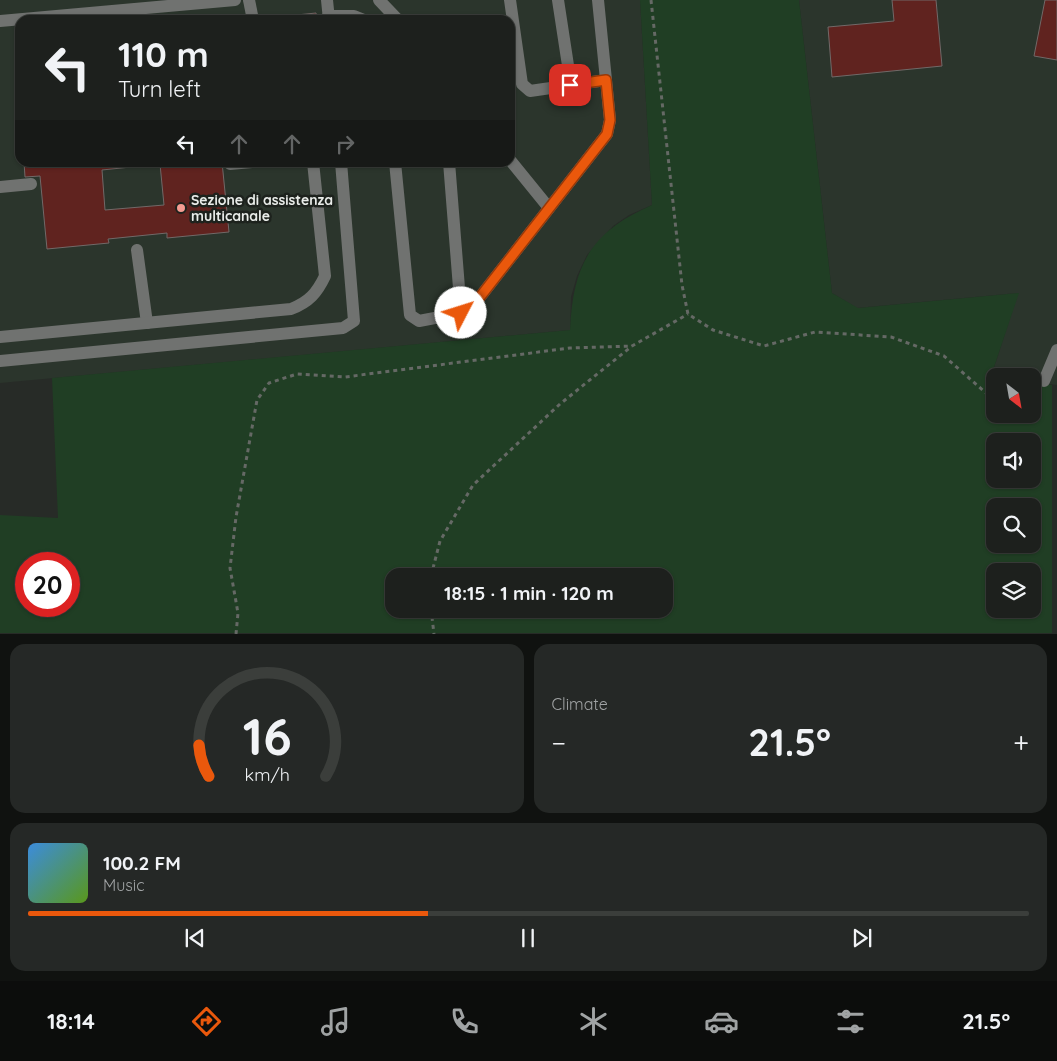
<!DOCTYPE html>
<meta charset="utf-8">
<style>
:root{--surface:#1d201d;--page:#252826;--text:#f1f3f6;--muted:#a0a3a4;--line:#3b3e3b;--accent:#ea580c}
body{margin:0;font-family:Quicksand,sans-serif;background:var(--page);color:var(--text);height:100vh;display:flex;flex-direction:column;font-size:19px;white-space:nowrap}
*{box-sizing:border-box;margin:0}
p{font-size:16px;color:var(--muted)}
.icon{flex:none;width:28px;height:28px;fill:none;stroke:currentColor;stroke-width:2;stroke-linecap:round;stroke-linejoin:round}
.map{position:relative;height:634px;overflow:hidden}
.side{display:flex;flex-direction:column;gap:10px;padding:10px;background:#101210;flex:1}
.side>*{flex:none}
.hud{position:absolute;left:15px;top:15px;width:500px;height:152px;border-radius:15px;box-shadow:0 1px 4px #0004,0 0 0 1px var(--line);background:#1d201d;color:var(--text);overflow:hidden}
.needle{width:32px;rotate:149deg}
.buttons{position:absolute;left:986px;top:368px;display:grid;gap:10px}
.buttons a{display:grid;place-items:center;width:55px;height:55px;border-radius:10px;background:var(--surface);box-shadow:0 1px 4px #0004,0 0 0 1px var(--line);font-size:25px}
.speed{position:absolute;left:15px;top:552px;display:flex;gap:10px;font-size:25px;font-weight:700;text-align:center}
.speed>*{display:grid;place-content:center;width:65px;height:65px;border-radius:50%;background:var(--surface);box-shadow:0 1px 4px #0004,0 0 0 1px var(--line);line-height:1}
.speed .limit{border:8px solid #d22;background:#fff;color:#111}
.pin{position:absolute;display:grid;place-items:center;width:42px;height:42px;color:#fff;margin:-21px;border-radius:10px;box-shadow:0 2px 8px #0006}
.me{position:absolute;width:55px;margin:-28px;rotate:50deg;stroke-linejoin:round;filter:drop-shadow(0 0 4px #0008)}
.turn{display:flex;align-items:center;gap:18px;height:105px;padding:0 20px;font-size:22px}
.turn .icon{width:65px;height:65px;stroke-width:2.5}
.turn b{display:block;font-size:35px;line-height:42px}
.lanes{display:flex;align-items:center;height:48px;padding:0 20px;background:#0003;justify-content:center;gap:25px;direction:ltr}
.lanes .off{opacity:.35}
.big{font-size:38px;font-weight:800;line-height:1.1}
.side .tile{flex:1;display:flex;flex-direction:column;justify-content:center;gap:8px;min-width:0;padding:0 18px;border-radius:15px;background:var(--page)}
.side .dial{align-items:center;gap:0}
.dial svg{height:130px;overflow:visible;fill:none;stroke:var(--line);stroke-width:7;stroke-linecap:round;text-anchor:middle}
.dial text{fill:var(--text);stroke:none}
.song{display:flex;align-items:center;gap:15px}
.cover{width:60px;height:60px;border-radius:8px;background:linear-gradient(135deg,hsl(210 70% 55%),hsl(90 70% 35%))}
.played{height:5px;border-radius:2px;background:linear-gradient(90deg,var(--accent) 40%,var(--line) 40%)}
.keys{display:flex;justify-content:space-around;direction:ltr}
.heat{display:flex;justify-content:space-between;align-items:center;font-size:28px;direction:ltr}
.side .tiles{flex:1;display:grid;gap:10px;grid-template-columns:1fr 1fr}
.tile:last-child{grid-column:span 2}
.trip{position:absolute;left:385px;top:568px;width:288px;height:50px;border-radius:15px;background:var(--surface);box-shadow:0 1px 4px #0004,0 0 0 1px var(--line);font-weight:800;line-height:50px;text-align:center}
.menu{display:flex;height:80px;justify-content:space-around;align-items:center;background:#0c0d0c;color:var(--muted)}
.menu .icon{width:35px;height:35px}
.menu .active{color:var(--accent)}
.menu b{font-size:22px;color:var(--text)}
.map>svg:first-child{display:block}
.built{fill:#2b352c;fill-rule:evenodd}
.green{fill:#203e24;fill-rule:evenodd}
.building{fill:#60231f;stroke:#716968;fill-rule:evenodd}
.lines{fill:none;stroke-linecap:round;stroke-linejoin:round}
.path{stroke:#656965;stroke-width:3;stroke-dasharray:4 4;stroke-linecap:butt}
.minor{stroke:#707270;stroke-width:12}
.route-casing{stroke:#983908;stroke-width:12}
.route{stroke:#ea580c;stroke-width:9}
.poi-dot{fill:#f59c92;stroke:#1d221d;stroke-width:2}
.labels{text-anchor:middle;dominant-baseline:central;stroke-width:5;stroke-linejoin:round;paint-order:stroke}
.poi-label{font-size:14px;font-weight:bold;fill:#e9ece9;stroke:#1d221d;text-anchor:start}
</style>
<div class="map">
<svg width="1057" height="634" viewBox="0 0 1057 634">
<rect width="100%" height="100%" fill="#272b27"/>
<g class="built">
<path d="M 0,0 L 640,0 L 652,205 L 629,215 L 613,226 L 587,255 L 577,276 L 571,297 L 570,330 L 0,383 ZM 20,20 L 510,20 L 510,162 L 20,162 Z"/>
<polygon points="799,0 1057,0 1057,385 1033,382 1032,376 991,377 1018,293 857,308 832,293"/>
</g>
<path class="green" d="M 640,0 L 799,0 L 832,293 L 858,308 L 1019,293 L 991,376 L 995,377 L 995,414 L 1032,414 L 1033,382 L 1052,385 L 1052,633 L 0,633 L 0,515 L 58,518 L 52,378 L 570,330 C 573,264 591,232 652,205 ZM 995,441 L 1032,441 L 1032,479 L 995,479 ZM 995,506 L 1032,506 L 1032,544 L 995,544 ZM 26,564 L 69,564 L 69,606 L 26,606 ZM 995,571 L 1032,571 L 1032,609 L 995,609 ZM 394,576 L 664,576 L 664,609 L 394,609 Z"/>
<g class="building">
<polygon points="892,0 936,0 942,66 832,77 828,27 894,21"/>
<polygon points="1045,0 1057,0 1057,60 1034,56"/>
<polygon points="316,13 317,20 288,20 287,16"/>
<path d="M 24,162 L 222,162 L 229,232 L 167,238 L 167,233 L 108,239 L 109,243 L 47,249 L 40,176 L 25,177 ZM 160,164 L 164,205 L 105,210 L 102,170 Z"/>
</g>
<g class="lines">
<g class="path">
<polyline points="651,0 682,285 688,314 713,330 764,346 815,332 891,337 944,356 995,401"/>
<polyline points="1032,408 1039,393"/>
<polyline points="1012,414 1013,414"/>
<polyline points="431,576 440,541 473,485 560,404 632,346 688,314"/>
<polyline points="431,609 434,634"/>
<polyline points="236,634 238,613 230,568 236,517 257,400 269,383 297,374 345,377 570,348 632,346"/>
</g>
<g class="minor">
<polyline points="249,0 253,20"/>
<polyline points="327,0 329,20"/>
<polyline points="379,0 398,20"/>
<polyline points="510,0 522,84 530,91 606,80"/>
<polyline points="558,0 571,85"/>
<polyline points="328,16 354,16 364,20"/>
<polyline points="0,21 235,0"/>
<polyline points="510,160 549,208"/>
<polyline points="395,162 410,315 419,321 461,313 473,306 607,134 610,120 598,0"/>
<polyline points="449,162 461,313"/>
<polyline points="230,164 252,162"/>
<polyline points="0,187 31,184"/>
<polyline points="137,250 147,323"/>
<path d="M 0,337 L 291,309 C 309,302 317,293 325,276 L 313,162"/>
<polyline points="0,361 343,328 354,321 341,162"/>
<polyline points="1044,381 1057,350"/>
</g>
</g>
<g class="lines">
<g class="route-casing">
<polyline id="route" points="461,313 473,306 607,134 610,120 606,80 570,85"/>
</g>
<use href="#route" class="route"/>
</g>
<circle class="poi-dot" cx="181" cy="208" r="5"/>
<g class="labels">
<g class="poi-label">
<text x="191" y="200">Sezione di assistenza<tspan x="191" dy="16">multicanale</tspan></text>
</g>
</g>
</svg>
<div class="buttons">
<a><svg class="needle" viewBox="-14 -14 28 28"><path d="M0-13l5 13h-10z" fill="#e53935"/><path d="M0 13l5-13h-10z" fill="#a0a3a4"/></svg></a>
<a><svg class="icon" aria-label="sound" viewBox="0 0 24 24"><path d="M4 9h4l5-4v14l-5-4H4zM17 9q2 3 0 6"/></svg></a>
<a><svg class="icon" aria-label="search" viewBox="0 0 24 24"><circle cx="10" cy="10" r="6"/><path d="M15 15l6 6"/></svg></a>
<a><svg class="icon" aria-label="layers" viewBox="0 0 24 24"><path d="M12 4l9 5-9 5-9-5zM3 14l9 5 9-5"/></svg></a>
</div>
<div class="speed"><div class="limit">20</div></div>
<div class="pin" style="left:570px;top:85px;background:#d93025"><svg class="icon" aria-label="arrive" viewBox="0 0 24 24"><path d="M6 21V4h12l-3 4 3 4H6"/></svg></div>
<svg class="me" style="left:461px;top:313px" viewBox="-20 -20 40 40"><circle r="19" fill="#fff"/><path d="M0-13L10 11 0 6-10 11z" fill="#ea580c"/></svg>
<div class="trip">18:15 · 1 min · 120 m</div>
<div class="hud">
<div class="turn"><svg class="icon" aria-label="left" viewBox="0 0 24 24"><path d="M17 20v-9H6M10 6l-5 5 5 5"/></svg><div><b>110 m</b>Turn left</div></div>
<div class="lanes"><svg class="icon" aria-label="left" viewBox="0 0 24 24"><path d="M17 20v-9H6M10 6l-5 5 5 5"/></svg><svg class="icon off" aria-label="ahead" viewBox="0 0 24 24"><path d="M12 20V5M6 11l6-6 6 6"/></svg><svg class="icon off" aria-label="ahead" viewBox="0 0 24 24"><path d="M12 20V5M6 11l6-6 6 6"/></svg><svg class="icon off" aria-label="right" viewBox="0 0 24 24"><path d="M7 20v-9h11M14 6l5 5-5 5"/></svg></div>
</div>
</div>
<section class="side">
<div class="tiles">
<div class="tile dial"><svg viewBox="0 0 100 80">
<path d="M14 69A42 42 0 1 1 86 69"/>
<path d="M14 69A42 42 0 0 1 8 50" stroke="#ea580c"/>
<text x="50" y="56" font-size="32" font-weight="700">16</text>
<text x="50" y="72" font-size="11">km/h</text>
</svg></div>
<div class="tile"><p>Climate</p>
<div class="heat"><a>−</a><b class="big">21.5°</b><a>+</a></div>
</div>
<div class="tile">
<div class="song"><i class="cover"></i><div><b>100.2 FM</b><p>Music</p></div></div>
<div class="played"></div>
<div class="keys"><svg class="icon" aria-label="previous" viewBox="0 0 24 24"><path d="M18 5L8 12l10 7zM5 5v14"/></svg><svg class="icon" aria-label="pause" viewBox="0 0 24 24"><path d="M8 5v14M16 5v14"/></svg><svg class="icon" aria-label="next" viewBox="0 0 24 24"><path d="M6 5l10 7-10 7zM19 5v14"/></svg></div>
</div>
</div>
</section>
<nav class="menu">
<b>18:14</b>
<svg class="icon active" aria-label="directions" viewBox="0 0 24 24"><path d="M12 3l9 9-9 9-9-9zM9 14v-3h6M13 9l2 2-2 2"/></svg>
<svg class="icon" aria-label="music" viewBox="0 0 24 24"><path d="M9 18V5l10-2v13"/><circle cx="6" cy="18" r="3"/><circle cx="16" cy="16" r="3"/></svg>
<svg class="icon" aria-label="phone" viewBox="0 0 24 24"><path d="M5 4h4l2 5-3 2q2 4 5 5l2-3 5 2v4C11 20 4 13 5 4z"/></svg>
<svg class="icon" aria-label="climate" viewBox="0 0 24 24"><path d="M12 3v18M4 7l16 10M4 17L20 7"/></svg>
<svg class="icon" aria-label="car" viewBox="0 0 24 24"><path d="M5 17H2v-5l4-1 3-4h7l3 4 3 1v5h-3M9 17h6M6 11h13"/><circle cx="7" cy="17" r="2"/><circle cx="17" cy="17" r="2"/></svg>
<svg class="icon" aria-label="filters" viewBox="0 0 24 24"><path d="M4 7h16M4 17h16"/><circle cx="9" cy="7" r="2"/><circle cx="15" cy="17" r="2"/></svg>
<b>21.5°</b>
</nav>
